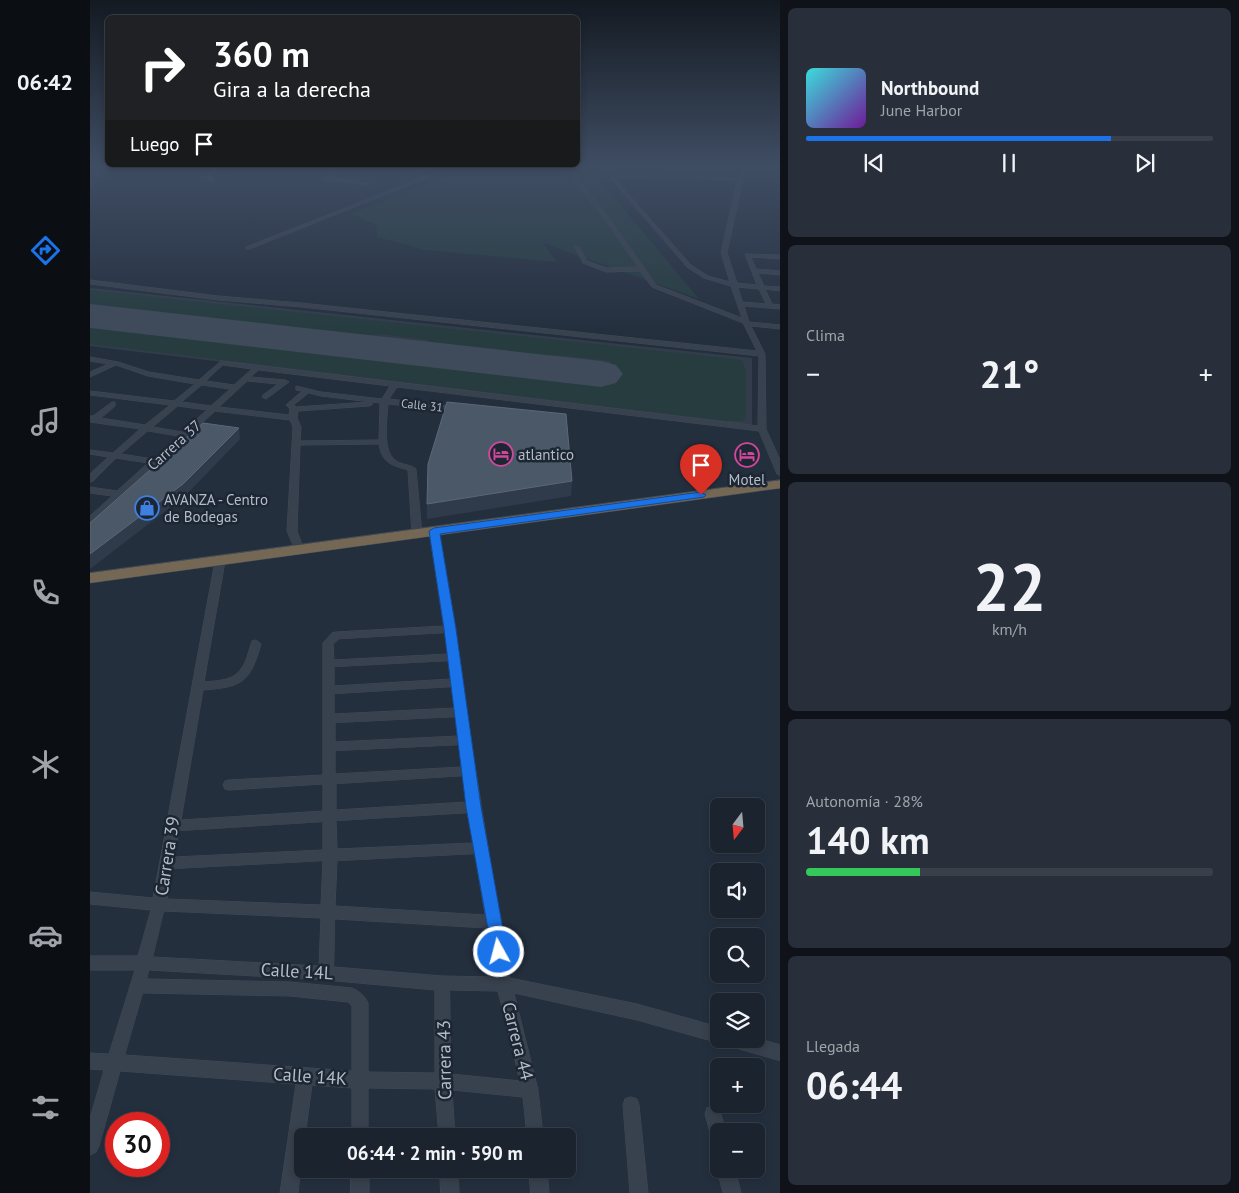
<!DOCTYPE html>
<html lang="es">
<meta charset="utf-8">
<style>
:root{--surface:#1b232e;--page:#282f3a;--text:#f1f3f6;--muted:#a0a4aa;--line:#39404a;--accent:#1a73e8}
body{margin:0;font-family:"PT Sans",sans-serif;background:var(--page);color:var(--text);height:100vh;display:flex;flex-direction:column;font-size:19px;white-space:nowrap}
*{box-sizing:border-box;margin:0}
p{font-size:16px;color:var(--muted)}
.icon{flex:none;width:28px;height:28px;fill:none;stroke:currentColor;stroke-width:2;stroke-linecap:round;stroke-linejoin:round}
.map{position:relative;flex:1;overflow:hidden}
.details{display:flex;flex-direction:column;gap:8px;padding:8px;background:#0f1319;width:459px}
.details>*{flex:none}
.hud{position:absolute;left:15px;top:15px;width:475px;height:152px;border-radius:8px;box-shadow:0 2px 8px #0003,0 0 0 1px var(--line);background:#202124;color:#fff;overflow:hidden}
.needle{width:32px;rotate:196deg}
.buttons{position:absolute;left:620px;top:798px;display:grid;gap:10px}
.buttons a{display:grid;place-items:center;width:55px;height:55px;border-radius:8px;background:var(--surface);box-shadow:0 2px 8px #0003,0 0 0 1px var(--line);font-size:25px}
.speed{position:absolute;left:15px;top:1112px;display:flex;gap:10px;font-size:25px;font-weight:700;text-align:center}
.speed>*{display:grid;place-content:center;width:65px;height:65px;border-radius:50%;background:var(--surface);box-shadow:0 2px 8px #0003,0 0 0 1px var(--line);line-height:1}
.speed .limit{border:8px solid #d22;background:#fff;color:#111}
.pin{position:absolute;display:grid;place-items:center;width:42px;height:42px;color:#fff;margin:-51px -21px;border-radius:50% 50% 50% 0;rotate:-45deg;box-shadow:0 0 5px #0007}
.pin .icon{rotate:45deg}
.me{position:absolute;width:55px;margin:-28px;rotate:353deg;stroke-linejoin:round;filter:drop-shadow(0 0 4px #0008)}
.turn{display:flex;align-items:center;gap:18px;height:105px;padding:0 25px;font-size:22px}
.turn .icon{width:65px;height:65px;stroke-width:2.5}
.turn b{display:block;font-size:35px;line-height:42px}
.then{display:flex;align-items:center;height:48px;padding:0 25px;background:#0003;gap:10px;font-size:19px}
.big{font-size:38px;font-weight:700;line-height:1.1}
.details .tile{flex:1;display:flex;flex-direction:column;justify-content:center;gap:8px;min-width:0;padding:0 18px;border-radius:8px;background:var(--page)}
.details .dial{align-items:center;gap:0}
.dial b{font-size:65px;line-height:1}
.song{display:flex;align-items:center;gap:15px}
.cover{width:60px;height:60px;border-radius:8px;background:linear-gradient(135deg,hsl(180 70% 55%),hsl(280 70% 35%))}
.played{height:5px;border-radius:2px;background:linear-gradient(90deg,var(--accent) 75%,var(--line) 75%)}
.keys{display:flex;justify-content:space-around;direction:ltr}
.heat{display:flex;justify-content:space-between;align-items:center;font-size:28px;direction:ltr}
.charge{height:8px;border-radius:4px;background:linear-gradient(90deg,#34c759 28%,var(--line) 0)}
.trip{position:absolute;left:204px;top:1128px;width:282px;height:50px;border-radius:8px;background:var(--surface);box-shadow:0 2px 8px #0003,0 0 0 1px var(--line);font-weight:700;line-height:50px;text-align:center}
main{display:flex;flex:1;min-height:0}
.menu{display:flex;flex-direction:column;width:90px;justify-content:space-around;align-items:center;background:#0b0e12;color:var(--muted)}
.menu .icon{width:35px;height:35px}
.menu .selected{color:var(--accent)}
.menu b{font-size:22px;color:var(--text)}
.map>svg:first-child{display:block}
.airport{fill:#323c4b}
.green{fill:#263c3f}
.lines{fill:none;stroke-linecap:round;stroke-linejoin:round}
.runway{fill:#3f4a5a;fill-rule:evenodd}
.minor-casing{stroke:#414a57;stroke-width:1}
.highway-casing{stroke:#434c59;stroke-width:1}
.minor{fill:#38414e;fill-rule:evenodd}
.highway{fill:#746855;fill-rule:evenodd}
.shaded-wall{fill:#2f3b4b}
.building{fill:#4b5868;stroke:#5c6777}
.route{fill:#1a73e8;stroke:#114b97}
.labels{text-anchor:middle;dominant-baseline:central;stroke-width:5;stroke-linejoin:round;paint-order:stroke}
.far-street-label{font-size:12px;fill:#b4bcc9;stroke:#1d2633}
.street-label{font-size:15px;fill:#b4bcc9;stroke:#1d2633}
.poi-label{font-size:15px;fill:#b4bcc9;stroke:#1d2633;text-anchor:start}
.near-street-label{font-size:18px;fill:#b4bcc9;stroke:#1d2633}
</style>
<main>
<nav class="menu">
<b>06:42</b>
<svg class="icon selected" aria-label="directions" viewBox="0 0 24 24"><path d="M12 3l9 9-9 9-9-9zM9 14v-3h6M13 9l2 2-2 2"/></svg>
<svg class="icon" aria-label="music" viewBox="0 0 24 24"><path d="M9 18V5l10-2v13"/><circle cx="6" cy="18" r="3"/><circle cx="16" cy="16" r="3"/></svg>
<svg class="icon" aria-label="phone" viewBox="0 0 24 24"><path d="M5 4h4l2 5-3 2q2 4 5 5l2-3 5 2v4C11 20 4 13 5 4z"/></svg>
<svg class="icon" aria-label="climate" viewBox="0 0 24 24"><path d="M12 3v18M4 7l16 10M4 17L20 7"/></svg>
<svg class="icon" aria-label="car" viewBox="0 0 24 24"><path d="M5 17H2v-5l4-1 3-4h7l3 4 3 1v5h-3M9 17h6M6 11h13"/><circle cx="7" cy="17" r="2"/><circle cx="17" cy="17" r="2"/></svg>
<svg class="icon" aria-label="filters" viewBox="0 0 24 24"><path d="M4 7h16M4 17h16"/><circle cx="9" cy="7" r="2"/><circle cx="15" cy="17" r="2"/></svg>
</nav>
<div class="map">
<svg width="691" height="1193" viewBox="0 0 691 1193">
<rect width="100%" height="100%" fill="#242f3e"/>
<polygon class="airport" points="0,288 662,358 662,426 0,346"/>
<g class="green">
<polygon points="0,165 29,165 0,188"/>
<polygon points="382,165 497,165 609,299 453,243 467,262 336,250 287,237 286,225 261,214"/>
<polygon points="0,290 645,359 652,361 656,371 656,418 653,421 638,421 0,344 0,322 516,382 521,361 468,355 429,358 334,347 339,340 291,334 249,338 0,310"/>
</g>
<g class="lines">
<polygon class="runway" points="0,304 511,361 526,365 533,374 526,383 511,387 0,328"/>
<g class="minor-casing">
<g id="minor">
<polygon points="127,165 132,165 130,167 154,172 152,173 127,170 121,174 120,177 125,181 121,182 116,177 117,172"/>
<polygon points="248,165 326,168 332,171 332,175 336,176 363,165 369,165 160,249 156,249 156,247 331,178 327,177 328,172 325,170 253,165 245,171 241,177 281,184 279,185 235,180 241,169"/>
<path d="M 473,165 L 477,165 L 522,222 L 566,285 L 652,318 L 641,286 L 614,278 L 597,267 L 520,178 L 537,175 L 648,178 L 651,165 L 655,165 L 653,179 L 637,253 L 647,283 L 667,285 L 655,254 L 691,255 L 691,259 L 661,257 L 666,269 L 691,271 L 691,275 L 668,273 L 674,286 L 691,287 L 691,291 L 675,289 L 682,304 L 691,305 L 691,309 L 654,306 L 659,322 L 691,325 L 691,329 L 661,326 L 675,354 L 676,429 L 691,462 L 691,476 L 687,474 L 669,431 L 307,387 L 299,399 L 366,407 L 370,409 L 366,411 L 298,404 C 297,419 292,450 305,460 C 311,465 320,464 326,469 L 332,534 L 330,536 L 327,537 L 322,534 L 318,470 C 301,465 292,463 289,444 L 210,445 L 207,531 L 214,550 L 209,553 L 206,552 L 197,531 L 203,427 L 200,420 L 125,411 L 3,523 L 0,524 L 0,516 L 22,496 L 0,493 L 0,487 L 27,491 L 58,463 L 26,458 L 3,481 L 0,482 L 0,474 L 18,457 L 0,454 L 0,450 L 23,453 L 50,429 L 0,422 L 0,416 L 3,416 L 22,402 L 25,402 L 25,406 L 11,418 L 55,425 L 80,405 L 0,395 L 0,391 L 84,401 L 105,384 L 58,376 L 26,365 L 0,377 L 0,372 L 18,364 L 0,361 L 0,357 L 28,362 L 59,372 L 109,380 L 131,361 L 668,426 L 669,356 L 211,307 L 128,300 L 0,284 L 0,280 L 128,296 L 211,303 L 667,351 L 653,323 L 562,287 L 550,271 L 516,272 L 493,263 L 485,247 L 489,247 L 497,261 L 517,268 L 548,267 L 518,224 ZM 537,177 L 647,180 L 631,253 L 640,282 L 618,276 L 601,265 L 525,179 ZM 648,287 L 669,289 L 676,304 L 653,302 ZM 133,365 L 162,369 L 144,385 L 116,381 ZM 169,370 L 300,386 L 292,399 L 231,392 L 206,386 L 206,390 L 212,391 L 196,405 L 200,409 L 199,415 L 129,407 L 157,381 L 188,384 L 173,395 L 172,397 L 176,399 L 199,382 L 195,380 L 161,377 ZM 112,385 L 140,389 L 121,406 L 92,402 ZM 219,393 L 231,396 L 290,403 L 289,440 L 210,441 L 211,427 L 207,418 L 208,411 L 279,406 L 283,404 L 279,402 L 206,407 L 204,405 ZM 88,406 L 117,410 L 92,432 L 63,427 ZM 58,431 L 88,436 L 63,459 L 31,454 Z"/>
<polygon points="616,165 620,165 627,172 623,173"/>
<path d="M 344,528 L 349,531 C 370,660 387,789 410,917 L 412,922 L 411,924 L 420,978 L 547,1004 L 629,1027 L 629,1039 L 666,1038 L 691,1045 L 691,1061 L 642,1047 L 636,1045 L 635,1040 L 629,1043 L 547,1020 L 424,993 L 448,1090 L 453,1136 L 437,1136 L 433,1097 L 362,1090 L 365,1136 L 349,1136 L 345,1089 L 278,1088 L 278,1136 L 262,1136 L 262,1088 L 222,1085 L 215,1136 L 212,1136 L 212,1157 L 208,1193 L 190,1193 L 206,1084 L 30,1071 L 9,1146 L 6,1152 L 0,1155 L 0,1118 L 14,1070 L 0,1069 L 0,1053 L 19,1054 L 45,970 L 0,970 L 0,956 L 48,956 L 61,910 L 0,904 L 0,892 L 63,898 L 76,829 L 75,826 L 77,822 L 125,561 L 130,558 L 135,561 L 114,682 C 136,680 149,680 157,657 C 159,652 160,646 162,641 L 166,640 L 171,644 C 160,683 152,687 113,690 L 91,820 L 233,811 L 233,784 L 139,790 L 135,789 L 133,785 L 135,781 L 139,780 L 233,775 L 233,643 L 242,633 L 246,632 L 354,626 L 339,531 ZM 355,633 L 358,654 L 244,660 L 243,644 L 249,639 ZM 359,661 L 361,679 L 244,686 L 244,667 ZM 362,687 L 365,708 L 244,714 L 244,694 ZM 366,717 L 369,736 L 245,742 L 245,723 ZM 370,745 L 372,767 L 245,774 L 245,751 ZM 374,776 L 377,802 L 246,810 L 246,784 ZM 379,813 L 383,843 L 247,849 L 246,821 ZM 233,822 L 233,850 L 84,857 L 89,831 ZM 385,854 L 395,915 L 245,906 L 247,861 ZM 233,861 L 231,905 L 77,899 L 82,869 ZM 74,911 L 231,918 L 229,966 L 63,957 ZM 245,919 L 397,928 L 405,977 L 352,976 L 244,967 ZM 59,970 L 236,980 L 345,990 L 345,1073 L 278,1072 L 278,1003 C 275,996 269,991 262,988 L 200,982 L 57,979 ZM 360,990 L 408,991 L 430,1081 L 361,1074 ZM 53,993 L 200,996 L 258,1002 L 262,1006 L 262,1071 L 35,1055 Z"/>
<polygon points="541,1097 547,1099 549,1105 558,1193 540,1193 533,1105 535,1099"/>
<polygon points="623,1106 629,1108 636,1131 629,1131 629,1146 623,1144 615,1114 617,1108"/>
<polygon points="629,1166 629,1169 645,1169 651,1193 633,1193 627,1169"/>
<rect x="261" y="1169" width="18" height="24"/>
<polygon points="350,1169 368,1169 369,1193 351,1193"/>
<polygon points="439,1169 457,1169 459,1193 441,1193"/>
</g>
</g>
<g class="highway-casing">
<polygon id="highway" points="691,480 691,488 0,583 0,573"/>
</g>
<use href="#minor" class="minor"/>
<use href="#highway" class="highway"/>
</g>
<g class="shaded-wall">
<polygon points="149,428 150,439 95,496 0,569 0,554"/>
<polygon points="482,481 481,496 337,519 337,504"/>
</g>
<g class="building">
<polygon points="357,402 476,414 482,481 337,504 338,464"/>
<polygon points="113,423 149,428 93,484 0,554 0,523"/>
</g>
<linearGradient id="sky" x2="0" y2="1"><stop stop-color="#141a22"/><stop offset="0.5" stop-color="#3f4d63"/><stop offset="1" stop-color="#3f4d63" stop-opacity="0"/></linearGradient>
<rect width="691" height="332" fill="url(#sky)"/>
<polygon class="route" points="611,492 616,495 614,497 350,534 366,629 391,807 417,952 415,957 409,959 403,957 376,807 354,629 339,531 344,528"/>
<defs>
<g id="hotel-ring" transform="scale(1.25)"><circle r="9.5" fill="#1d2633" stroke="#d1479c" stroke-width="1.5"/><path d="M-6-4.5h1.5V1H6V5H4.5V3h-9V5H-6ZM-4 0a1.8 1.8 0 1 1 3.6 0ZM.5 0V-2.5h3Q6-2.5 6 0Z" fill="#d1479c"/></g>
<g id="shop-ring" transform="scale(1.25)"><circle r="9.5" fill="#1d2633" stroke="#3f7fe0" stroke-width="1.5"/><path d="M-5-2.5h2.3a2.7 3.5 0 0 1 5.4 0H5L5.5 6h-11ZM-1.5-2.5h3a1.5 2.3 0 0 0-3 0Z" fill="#3f7fe0"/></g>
</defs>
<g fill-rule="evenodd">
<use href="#hotel-ring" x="411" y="454"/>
<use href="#hotel-ring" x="657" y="455"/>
<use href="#shop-ring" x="57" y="508"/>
</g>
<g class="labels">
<g class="far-street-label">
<text transform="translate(332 405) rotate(6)">Calle 31</text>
</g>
<g class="street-label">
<text transform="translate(84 445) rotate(-42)">Carrera 37</text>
</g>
<g class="poi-label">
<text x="428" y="454">atlantico</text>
<text x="657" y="479" text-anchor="middle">Motel</text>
<text x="74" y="499">AVANZA - Centro<tspan x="74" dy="17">de Bodegas</tspan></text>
</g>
<g class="near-street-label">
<text transform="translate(77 856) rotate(-81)">Carrera 39</text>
<text transform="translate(207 971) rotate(3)">Calle 14L</text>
<text transform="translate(428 1041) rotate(76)">Carrera 44</text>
<text transform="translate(354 1060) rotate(-91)">Carrera 43</text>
<text transform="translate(220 1076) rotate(4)">Calle 14K</text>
</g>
</g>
</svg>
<div class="buttons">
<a><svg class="needle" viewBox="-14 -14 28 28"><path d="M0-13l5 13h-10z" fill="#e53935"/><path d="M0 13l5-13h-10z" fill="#a0a4aa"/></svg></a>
<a><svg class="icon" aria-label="sound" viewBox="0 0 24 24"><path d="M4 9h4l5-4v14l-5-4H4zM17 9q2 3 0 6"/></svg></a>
<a><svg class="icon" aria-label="search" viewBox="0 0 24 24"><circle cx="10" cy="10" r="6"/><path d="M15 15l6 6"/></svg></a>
<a><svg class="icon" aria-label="layers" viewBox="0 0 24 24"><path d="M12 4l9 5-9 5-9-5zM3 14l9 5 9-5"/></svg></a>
<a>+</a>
<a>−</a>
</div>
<div class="speed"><div class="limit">30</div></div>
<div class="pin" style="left:611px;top:495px;background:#d93025"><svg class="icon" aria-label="arrive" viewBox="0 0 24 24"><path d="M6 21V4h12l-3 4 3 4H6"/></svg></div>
<svg class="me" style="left:409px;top:952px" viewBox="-20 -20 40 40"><circle r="17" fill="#1a73e8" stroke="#fff" stroke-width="3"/><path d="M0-11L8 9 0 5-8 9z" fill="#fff"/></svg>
<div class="trip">06:44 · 2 min · 590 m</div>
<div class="hud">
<div class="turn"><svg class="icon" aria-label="right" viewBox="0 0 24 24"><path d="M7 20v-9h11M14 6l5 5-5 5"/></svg><div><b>360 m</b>Gira a la derecha</div></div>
<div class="then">Luego<svg class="icon" aria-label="arrive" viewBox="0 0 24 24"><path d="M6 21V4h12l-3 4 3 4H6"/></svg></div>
</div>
</div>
<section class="details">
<div class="tile">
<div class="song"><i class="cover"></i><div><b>Northbound</b><p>June Harbor</p></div></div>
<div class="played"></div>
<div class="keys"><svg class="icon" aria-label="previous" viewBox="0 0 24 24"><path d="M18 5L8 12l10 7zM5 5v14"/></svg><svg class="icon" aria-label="pause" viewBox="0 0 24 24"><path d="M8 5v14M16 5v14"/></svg><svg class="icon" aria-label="next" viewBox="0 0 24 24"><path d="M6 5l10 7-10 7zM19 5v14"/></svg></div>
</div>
<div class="tile"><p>Clima</p>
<div class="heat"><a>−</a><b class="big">21°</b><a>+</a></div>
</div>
<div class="tile dial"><b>22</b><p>km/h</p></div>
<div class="tile"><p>Autonomía · 28%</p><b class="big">140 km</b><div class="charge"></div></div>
<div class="tile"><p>Llegada</p><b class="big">06:44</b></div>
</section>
</main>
